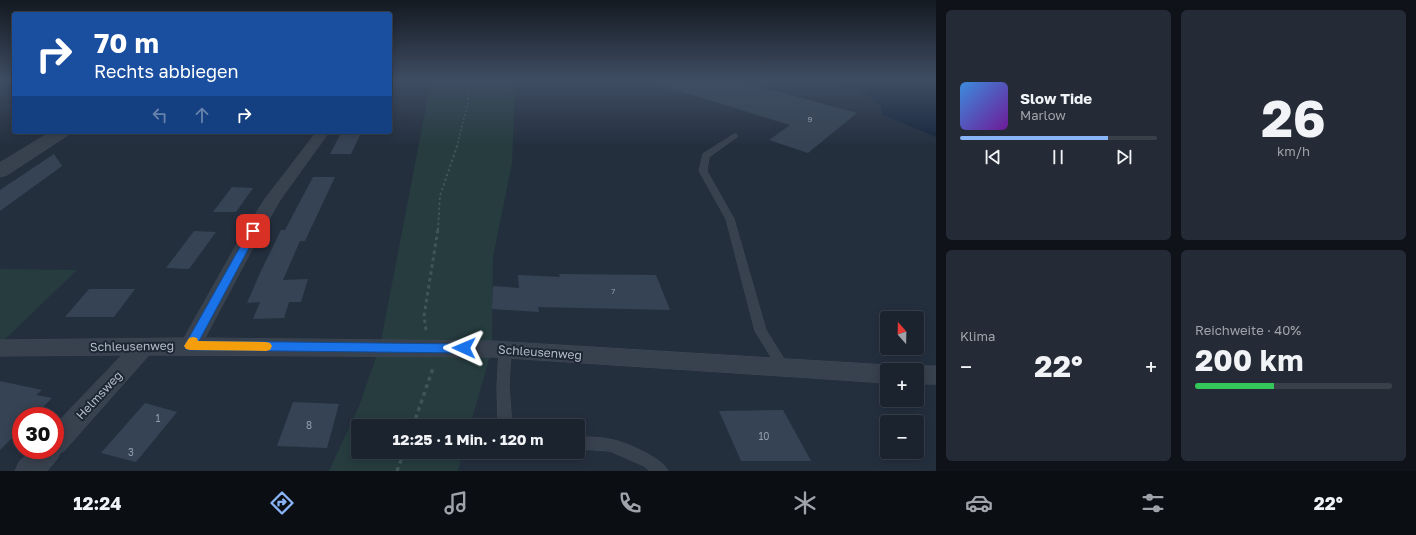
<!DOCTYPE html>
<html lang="de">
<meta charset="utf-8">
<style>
:root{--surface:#1b232e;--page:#242b36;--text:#f1f3f6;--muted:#a0a4aa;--line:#39404a;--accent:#8ab4f8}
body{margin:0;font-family:"Golos Text",sans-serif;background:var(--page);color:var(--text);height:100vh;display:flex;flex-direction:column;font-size:15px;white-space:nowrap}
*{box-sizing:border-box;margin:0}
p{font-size:13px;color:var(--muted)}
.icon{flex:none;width:22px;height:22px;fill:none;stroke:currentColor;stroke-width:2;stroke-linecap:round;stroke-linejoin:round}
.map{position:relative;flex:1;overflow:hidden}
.drawer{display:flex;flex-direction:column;gap:10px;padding:10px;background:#0f1319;width:480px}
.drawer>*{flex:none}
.top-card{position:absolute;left:12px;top:12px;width:380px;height:122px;border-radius:4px;box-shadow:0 2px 10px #0003,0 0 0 1px var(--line);background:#1a4fa0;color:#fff;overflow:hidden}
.needle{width:26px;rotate:340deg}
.buttons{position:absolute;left:880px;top:311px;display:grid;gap:8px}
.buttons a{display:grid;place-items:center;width:44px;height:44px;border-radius:4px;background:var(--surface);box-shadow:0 2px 10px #0003,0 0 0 1px var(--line);font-size:20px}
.speed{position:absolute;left:12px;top:407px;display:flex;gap:8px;font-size:20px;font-weight:700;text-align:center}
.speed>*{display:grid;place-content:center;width:52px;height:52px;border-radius:50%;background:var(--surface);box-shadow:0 2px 10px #0003,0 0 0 1px var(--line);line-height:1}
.speed .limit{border:6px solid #d22;background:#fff;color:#111}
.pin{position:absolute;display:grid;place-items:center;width:34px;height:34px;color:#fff;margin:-17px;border-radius:8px;box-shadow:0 2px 6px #0006}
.me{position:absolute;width:44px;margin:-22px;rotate:271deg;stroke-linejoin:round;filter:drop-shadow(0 0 3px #0008)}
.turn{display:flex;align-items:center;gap:14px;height:84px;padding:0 16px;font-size:18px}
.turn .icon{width:52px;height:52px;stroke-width:2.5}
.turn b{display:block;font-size:28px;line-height:34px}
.lanes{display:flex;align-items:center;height:38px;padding:0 16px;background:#0003;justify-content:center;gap:20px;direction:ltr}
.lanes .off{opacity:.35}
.big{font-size:30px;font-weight:700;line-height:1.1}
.drawer .card{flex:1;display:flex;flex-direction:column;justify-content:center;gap:6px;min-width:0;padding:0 14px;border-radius:6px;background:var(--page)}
.drawer .dial{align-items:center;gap:0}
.dial b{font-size:52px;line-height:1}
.song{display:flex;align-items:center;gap:12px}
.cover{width:48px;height:48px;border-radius:6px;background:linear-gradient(135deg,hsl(210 70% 55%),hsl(280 70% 35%))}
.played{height:4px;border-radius:2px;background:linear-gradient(90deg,var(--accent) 75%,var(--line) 75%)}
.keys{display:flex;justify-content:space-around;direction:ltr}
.heat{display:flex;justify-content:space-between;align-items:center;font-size:22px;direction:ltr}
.charge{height:6px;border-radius:3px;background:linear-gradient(90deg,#34c759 40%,var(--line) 0)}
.drawer .tiles{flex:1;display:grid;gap:10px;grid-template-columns:repeat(2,1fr)}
.trip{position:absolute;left:351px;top:419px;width:234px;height:40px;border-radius:4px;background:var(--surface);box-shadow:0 2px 10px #0003,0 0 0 1px var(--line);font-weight:700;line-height:40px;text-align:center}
.tabs{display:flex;height:64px;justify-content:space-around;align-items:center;background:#0b0e12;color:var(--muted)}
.tabs .icon{width:28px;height:28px}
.tabs .selected{color:var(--accent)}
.tabs b{font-size:18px;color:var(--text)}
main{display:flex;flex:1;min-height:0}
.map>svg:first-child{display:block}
.green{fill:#263c3f}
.water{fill:#17263c}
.building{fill:#364354}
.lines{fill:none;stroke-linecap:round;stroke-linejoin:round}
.service-casing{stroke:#414a57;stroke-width:1}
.minor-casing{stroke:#414a57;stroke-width:1}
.tertiary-casing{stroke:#414a57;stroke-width:1}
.path-far3{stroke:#3f5557;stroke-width:1.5;stroke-dasharray:2 2;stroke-linecap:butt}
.path-far2{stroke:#3f5557;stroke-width:2;stroke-dasharray:2.5 2.5;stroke-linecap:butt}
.path-far1{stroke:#3f5557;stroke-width:3;stroke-dasharray:3.5 3.5;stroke-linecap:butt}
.path{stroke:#3f5557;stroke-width:3.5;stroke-dasharray:4 4;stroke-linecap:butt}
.service{fill:#38414e;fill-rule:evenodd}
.minor{fill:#38414e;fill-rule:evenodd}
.tertiary{fill:#38414e;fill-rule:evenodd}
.route{fill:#1a73e8;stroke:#114b97}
.slow{fill:#f59e0b}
.labels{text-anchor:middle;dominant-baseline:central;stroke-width:4;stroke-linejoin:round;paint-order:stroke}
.number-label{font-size:8px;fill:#929caa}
.near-number-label{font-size:10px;fill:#929caa}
.near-street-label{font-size:12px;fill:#b4bcc9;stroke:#1d2633}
</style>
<main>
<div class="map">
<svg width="936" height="471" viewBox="0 0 936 471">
<rect width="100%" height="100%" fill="#242f3e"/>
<g class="green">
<polygon points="431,81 511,81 515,90 512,163 493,257 492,349 470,426 358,426 358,452 463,452 458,471 329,471 359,406 380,346"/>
<polygon points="0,269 77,270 0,344"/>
</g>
<polygon class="water" points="819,81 936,81 936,137 883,115 880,104 861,91"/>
<g class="building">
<polygon points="660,81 739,81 857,113 808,153 769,140 790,125 660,85"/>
<polygon points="341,133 361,133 351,154 330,154"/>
<polygon points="54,154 62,166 0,211 0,190"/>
<polygon points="313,177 335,177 305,241 300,241 283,280 308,279 301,302 289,302 284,318 253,319 260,302 247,303 260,273 281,230 285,230"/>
<polygon points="232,187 253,188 236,212 213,212"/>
<polygon points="194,231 216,232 189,269 166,268"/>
<polygon points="559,274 656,275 670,310 538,307 539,312 492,309 493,286 519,288 518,275 560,277"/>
<polygon points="89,289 135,289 114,317 65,317"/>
<polygon points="0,381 42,390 36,395 52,398 34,416 21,416 21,429 0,450"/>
<polygon points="293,402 339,404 327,448 277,446"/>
<polygon points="145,403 177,412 136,462 101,453"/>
<polygon points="783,410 811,461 741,461 719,411"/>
</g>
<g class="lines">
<g class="service-casing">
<g id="service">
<polygon points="735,134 737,135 737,137 709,157 707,171 734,219 766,330 789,367 787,370 783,372 779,370 755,331 726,219 699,171 703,154"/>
<polygon points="505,345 509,346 511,349 509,386 512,426 498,426 497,386 499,349 501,346"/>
<path d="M 578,437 C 588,437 599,437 609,439 C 623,441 663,458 668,471 L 650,471 L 644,466 L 610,451 L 578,449 Z"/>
</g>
</g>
<g class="minor-casing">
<g id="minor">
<polygon points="317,132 329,132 280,200 256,242 205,338 492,341 887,365 895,367 896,370 887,370 887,383 492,357 149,355 64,451 60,453 57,459 47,471 15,471 19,462 31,450 55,450 55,425 122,355 0,356 0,340 184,338 238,242 265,199"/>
<polygon points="917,366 936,366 936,384 917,384 917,370 908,370"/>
</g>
</g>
<g class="tertiary-casing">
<polygon id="tertiary" points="51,132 70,132 68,135 7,175 0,177 0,163"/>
</g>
<polyline class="path-far3" points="457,147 468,102 468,81"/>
<polyline class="path-far2" points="438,230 440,196 457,146"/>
<polyline class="path-far1" points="426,330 424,316 438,229"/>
<g class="path">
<polyline points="413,426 433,368"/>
<polyline points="397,471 404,452"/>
</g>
<use href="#service" class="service"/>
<use href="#minor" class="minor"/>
<use href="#tertiary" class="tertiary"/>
</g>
<linearGradient id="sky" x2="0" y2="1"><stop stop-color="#141a22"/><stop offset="0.55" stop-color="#3f4d63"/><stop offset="1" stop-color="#3f4d63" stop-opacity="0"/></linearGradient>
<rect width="936" height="146" fill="url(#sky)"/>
<polygon class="route" points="253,228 258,231 199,341 464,344 468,345 469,348 468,352 464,353 190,350 186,349 184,346 186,343 249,231"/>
<polygon class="slow" points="193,337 197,338 198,341 266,342 270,343 272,346 270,350 266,351 190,350 186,349 184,346 189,338"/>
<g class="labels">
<g class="number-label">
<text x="810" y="119">9</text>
<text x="613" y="291">7</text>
</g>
<g class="near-number-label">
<text x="158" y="418">1</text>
<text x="309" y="425">8</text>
<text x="764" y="436">10</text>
<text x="131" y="452">3</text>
</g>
<g class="near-street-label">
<text transform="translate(132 346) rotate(-1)">Schleusenweg</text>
<text transform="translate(540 352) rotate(4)">Schleusenweg</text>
<text transform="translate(99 395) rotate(-47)">Helmsweg</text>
</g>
</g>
</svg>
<div class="buttons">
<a><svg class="needle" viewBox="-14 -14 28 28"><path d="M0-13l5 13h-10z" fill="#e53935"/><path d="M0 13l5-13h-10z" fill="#a0a4aa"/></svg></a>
<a>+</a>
<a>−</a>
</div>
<div class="speed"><div class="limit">30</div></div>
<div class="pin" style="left:253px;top:231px;background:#d93025"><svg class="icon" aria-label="arrive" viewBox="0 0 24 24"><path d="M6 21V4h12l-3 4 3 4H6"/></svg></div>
<svg class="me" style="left:464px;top:348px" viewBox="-20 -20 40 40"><path d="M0-17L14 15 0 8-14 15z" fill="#1a73e8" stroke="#fff" stroke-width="4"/></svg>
<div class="trip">12:25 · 1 Min. · 120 m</div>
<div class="top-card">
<div class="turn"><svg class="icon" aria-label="right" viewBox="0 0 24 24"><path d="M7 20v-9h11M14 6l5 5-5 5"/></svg><div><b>70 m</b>Rechts abbiegen</div></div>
<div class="lanes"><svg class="icon off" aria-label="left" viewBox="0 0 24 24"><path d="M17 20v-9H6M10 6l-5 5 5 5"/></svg><svg class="icon off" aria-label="ahead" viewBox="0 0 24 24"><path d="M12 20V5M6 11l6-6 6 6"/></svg><svg class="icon" aria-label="right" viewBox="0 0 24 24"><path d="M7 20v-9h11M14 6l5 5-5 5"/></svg></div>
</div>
</div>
<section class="drawer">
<div class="tiles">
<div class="card">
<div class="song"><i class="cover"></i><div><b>Slow Tide</b><p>Marlow</p></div></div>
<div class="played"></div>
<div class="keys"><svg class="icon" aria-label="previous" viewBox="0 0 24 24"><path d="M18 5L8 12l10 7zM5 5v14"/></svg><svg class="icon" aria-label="pause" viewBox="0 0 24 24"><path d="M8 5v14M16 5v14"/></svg><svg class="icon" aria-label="next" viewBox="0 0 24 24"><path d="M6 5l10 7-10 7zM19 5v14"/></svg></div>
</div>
<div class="card dial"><b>26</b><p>km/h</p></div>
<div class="card"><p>Klima</p>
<div class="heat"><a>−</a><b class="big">22°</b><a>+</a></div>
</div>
<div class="card"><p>Reichweite · 40%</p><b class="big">200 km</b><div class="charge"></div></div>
</div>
</section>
</main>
<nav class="tabs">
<b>12:24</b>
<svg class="icon selected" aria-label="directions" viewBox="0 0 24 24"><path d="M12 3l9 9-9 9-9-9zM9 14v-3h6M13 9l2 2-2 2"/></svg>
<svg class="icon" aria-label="music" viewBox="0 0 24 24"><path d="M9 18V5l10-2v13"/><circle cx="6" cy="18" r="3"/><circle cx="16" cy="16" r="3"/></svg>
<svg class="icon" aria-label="phone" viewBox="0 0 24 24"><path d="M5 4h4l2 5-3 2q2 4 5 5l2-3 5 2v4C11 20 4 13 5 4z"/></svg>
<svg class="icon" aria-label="climate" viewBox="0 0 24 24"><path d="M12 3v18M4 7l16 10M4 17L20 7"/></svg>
<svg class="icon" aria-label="car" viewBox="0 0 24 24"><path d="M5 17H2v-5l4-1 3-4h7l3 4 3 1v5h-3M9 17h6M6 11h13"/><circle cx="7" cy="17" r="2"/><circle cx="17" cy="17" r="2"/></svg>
<svg class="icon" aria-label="filters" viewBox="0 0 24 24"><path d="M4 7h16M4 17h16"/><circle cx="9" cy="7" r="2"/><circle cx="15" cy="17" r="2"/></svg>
<b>22°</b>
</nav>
